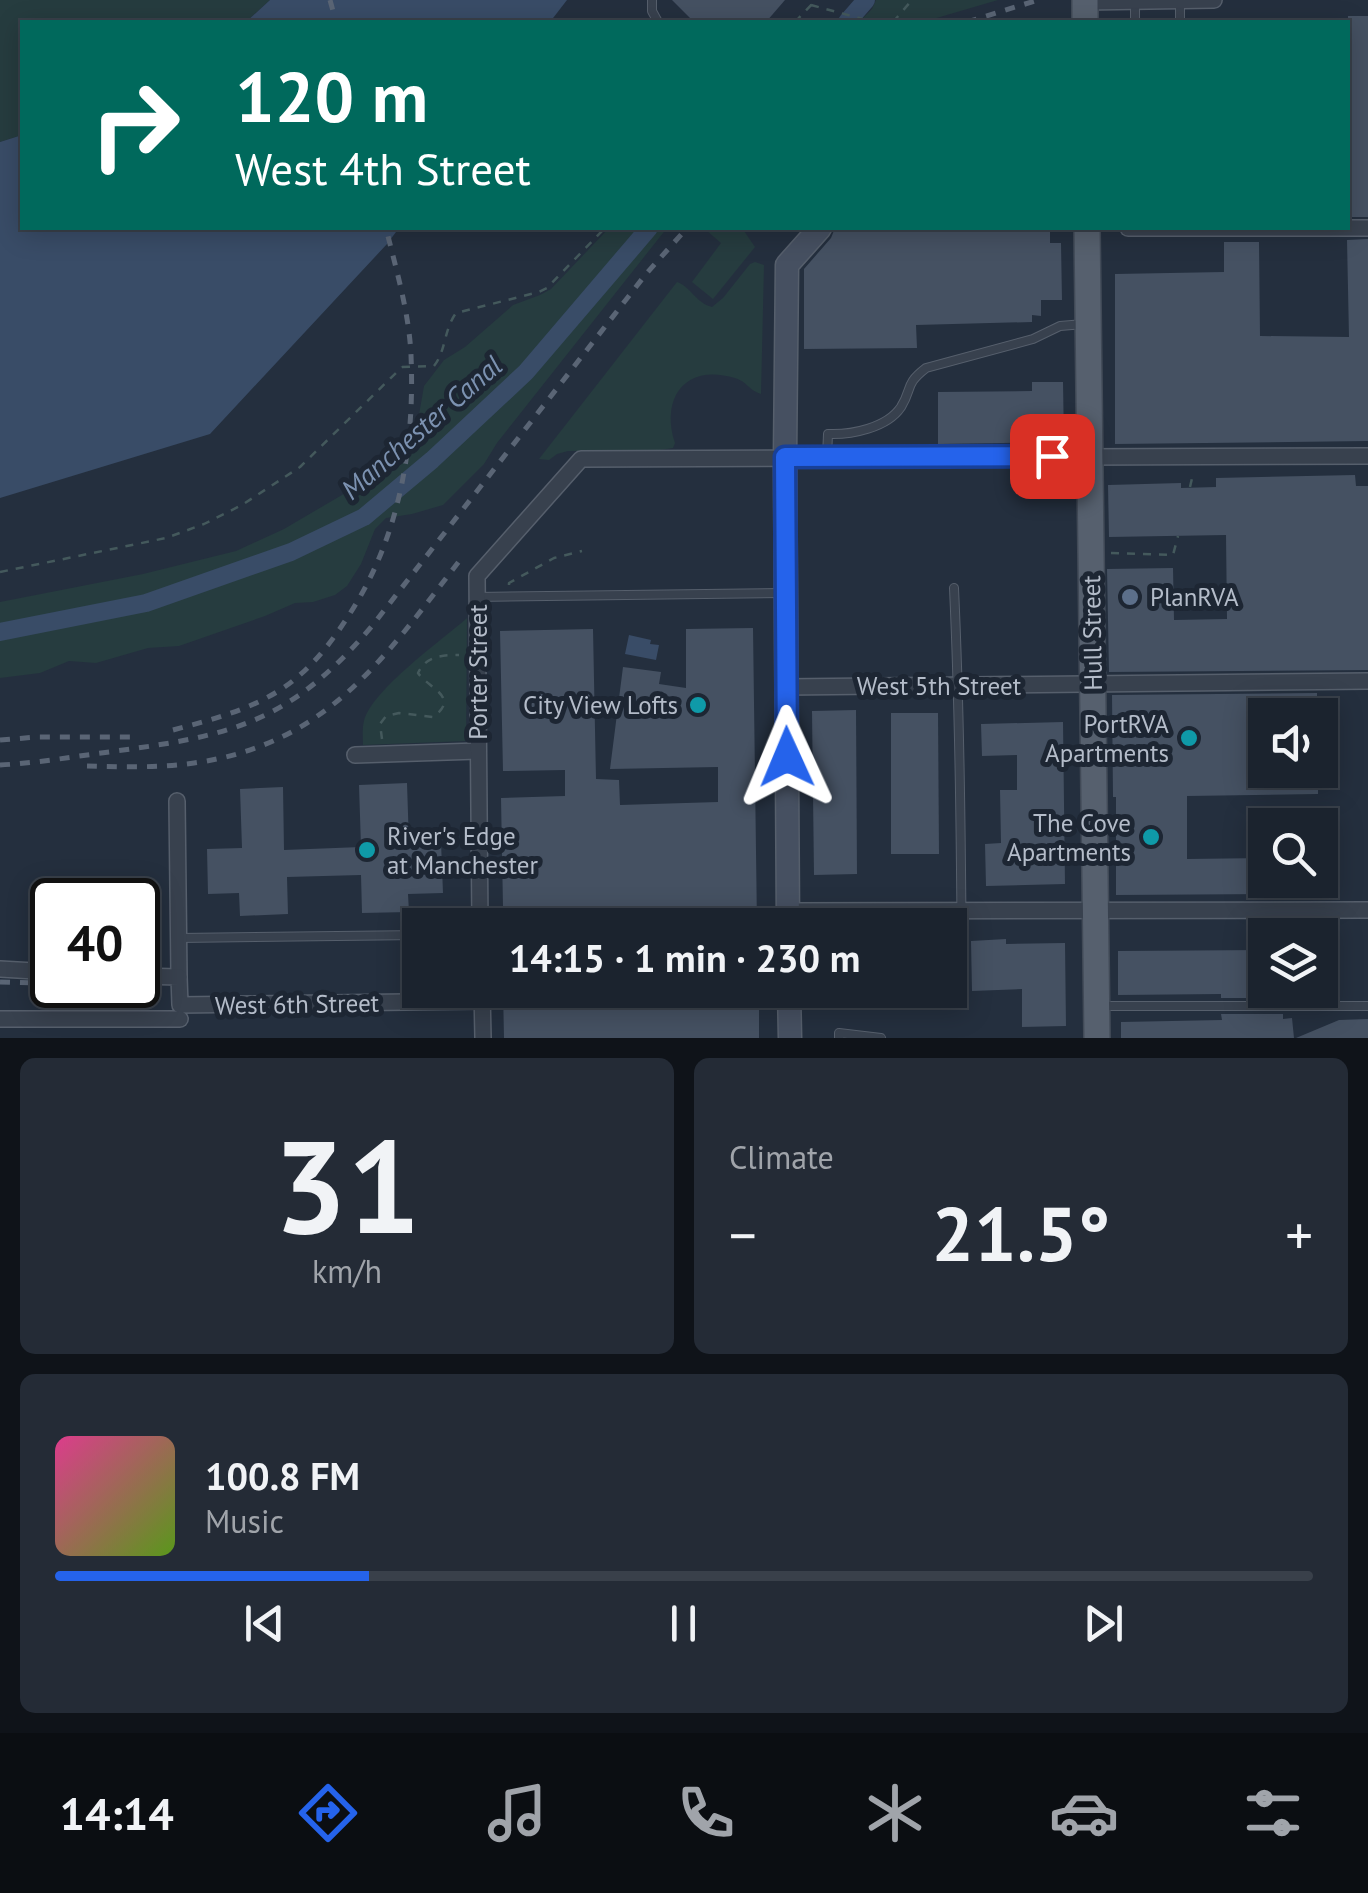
<!DOCTYPE html>
<meta charset="utf-8">
<style>
:root{--surface:#1b232e;--page:#242b36;--text:#f1f3f6;--muted:#a0a4aa;--line:#39404a;--accent:#2563eb}
body{margin:0;font-family:"PT Sans",sans-serif;background:var(--page);color:var(--text);height:100vh;display:flex;flex-direction:column;font-size:38px;white-space:nowrap}
*{box-sizing:border-box;margin:0}
p{font-size:32px;color:var(--muted)}
.icon{flex:none;width:55px;height:55px;fill:none;stroke:currentColor;stroke-width:2;stroke-linecap:round;stroke-linejoin:round}
.map{position:relative;height:1038px;overflow:hidden}
.sheet{display:flex;flex-direction:column;gap:20px;padding:20px;background:#0f1319;flex:1}
.sheet>*{flex:none}
.banner{position:absolute;left:20px;top:20px;width:1330px;height:210px;border-radius:0px;box-shadow:0 5px 25px #0003,0 0 0 2px var(--line);background:#00695c;color:#fff;overflow:hidden}
.controls{position:absolute;left:1248px;top:698px;display:grid;gap:20px}
.controls a{display:grid;place-items:center;width:90px;height:90px;border-radius:0px;background:var(--surface);box-shadow:0 5px 25px #0003,0 0 0 2px var(--line);font-size:50px}
.speed{position:absolute;left:30px;top:878px;display:flex;gap:20px;font-size:50px;font-weight:700;text-align:center}
.speed>*{display:grid;place-content:center;width:130px;height:130px;border-radius:50%;background:var(--surface);box-shadow:0 5px 25px #0003,0 0 0 2px var(--line);line-height:1}
.speed .limit{border:5px solid #111;border-radius:15px;background:#fff;color:#111}
.pin{position:absolute;display:grid;place-items:center;width:85px;height:85px;color:#fff;margin:-42px;border-radius:20px;box-shadow:0 5px 15px #0006}
.me{position:absolute;width:110px;margin:-55px;rotate:359deg;stroke-linejoin:round;filter:drop-shadow(0 0 8px #0008)}
.turn{display:flex;align-items:center;gap:35px;height:210px;padding:0 50px;font-size:45px}
.turn .icon{width:130px;height:130px;stroke-width:2.5}
.turn b{display:block;font-size:70px;line-height:85px}
.big{font-size:75px;font-weight:800;line-height:1.1}
.sheet .tile{flex:1;display:flex;flex-direction:column;justify-content:center;gap:15px;min-width:0;padding:0 35px;border-radius:15px;background:var(--page)}
.sheet .dial{align-items:center;gap:0}
.dial b{font-size:130px;line-height:1}
.song{display:flex;align-items:center;gap:30px}
.cover{width:120px;height:120px;border-radius:15px;background:linear-gradient(135deg,hsl(330 70% 55%),hsl(90 70% 35%))}
.played{height:10px;border-radius:5px;background:linear-gradient(90deg,var(--accent) 25%,var(--line) 25%)}
.keys{display:flex;justify-content:space-around;direction:ltr}
.heat{display:flex;justify-content:space-between;align-items:center;font-size:55px;direction:ltr}
.sheet .tiles{flex:1;display:grid;gap:20px;grid-template-columns:1fr 1fr}
.tile:last-child{grid-column:span 2}
.trip{position:absolute;left:402px;top:908px;width:565px;height:100px;border-radius:0px;background:var(--surface);box-shadow:0 5px 25px #0003,0 0 0 2px var(--line);font-weight:800;line-height:100px;text-align:center}
.tabs{display:flex;height:160px;justify-content:space-around;align-items:center;background:#0b0e12;color:var(--muted)}
.tabs .icon{width:70px;height:70px}
.tabs .selected{color:var(--accent)}
.tabs b{font-size:45px;color:var(--text)}
.map>svg:first-child{display:block}
.green{fill:#263c3f}
.water{fill:#394c67}
.lines{fill:none;stroke-linecap:round;stroke-linejoin:round}
.canal{stroke:#394c67;stroke-width:18}
.building{fill:#455162}
.lane-casing{stroke:#565f6c;stroke-width:10}
.street-casing{stroke:#565f6c;stroke-width:18}
.secondary-casing{stroke:#565f6c;stroke-width:25}
.primary-casing{stroke:#414a57;stroke-width:28}
.path{stroke:#44595c;stroke-width:2.5;stroke-dasharray:8 8;stroke-linecap:butt}
.lane{stroke:#38414e;stroke-width:8}
.street{stroke:#38414e;stroke-width:15}
.secondary{stroke:#465061;stroke-width:22}
.primary{stroke:#56606e;stroke-width:25}
.rail{stroke:#5a6575;stroke-width:5;stroke-dasharray:10 10;stroke-linecap:butt}
.path-bridge{stroke:#44595c;stroke-width:2.5;stroke-dasharray:8 8;stroke-linecap:butt}
.route-casing{stroke:#184099;stroke-width:25}
.route{stroke:#2563eb;stroke-width:18}
.service-dot{fill:#5c6f8a;stroke:#1d2633;stroke-width:4}
.culture-dot{fill:#0f9aa8;stroke:#1d2633;stroke-width:4}
.labels{text-anchor:middle;dominant-baseline:central;stroke-width:10;stroke-linejoin:round;paint-order:stroke}
.poi-label{font-size:25px;fill:#b4bcc9;stroke:#1d2633;text-anchor:end}
.street-label{font-size:25px;fill:#b4bcc9;stroke:#1d2633}
.water-label{font-size:28px;font-style:italic;fill:#7c92b1;stroke:#1d2633}
</style>
<div class="map">
<svg width="1368" height="1038" viewBox="0 0 1368 1038">
<rect width="100%" height="100%" fill="#242f3e"/>
<g class="green">
<polygon points="0,0 270,0 246,22 22,22 22,135 0,142"/>
<polygon points="876,0 998,0 923,22 859,22 872,9"/>
<polygon points="609,228 667,228 497,443 484,464 443,505 412,514 386,518 375,529 361,564 347,586 335,595 313,602 295,603 265,616 179,646 148,648 96,663 69,661 40,673 0,678 0,602 143,574 236,551 284,529 359,485 380,468 400,449 417,426 424,386 444,360 465,347 513,305 540,295 551,289"/>
<polygon points="708,228 742,228 755,247 713,299 692,282 721,243 706,230"/>
<path d="M 755,262 L 764,265 L 761,394 C 750,391 746,381 735,378 C 686,363 660,397 675,443 L 673,448 L 654,451 L 568,451 L 557,454 L 549,460 L 539,459 L 677,282 C 691,287 696,303 712,307 L 723,298 L 750,264 Z"/>
<path d="M 467,618 L 466,741 L 363,745 C 363,738 362,728 364,721 C 372,690 442,640 467,618 Z"/>
</g>
<g class="water">
<polygon points="270,0 567,0 550,22 246,22"/>
<polygon points="22,135 22,228 399,228 387,244 210,434 0,498 0,142"/>
<polygon points="629,635 651,640 650,644 659,645 656,660 625,654"/>
</g>
<g class="lines">
<g class="canal">
<polyline points="847,22 866,0"/>
<polyline points="0,632 146,603 291,552 364,517 432,460 526,372 649,228"/>
</g>
</g>
<g class="building">
<polygon points="672,0 785,0 766,22 694,22"/>
<rect x="1348" y="16" width="20" height="201"/>
<polygon points="835,228 943,228 943,230 1050,228 1050,243 1061,243 1062,300 1041,300 1041,316 1032,315 1032,322 916,325 917,348 804,349 804,269 831,238"/>
<polygon points="1368,239 1368,441 1115,444 1115,274 1224,272 1224,242 1259,242 1260,336 1349,337 1347,240"/>
<polygon points="1032,382 1063,382 1064,442 938,444 938,392 1032,391"/>
<polygon points="1355,475 1356,486 1368,486 1368,670 1109,672 1107,569 1173,568 1174,620 1227,619 1226,535 1109,537 1108,485 1181,483 1181,488 1216,487 1216,478"/>
<polygon points="753,628 757,925 678,925 678,907 556,910 555,906 503,908 501,798 565,796 565,770 503,771 500,631 593,629 596,779 619,780 620,805 718,802 718,767 610,769 623,667 661,672 659,684 686,688 686,629"/>
<polygon points="1317,693 1317,715 1265,715 1265,770 1318,770 1318,794 1187,796 1187,859 1265,858 1265,880 1279,880 1279,894 1116,895 1116,797 1113,797 1112,695"/>
<polygon points="856,710 857,874 814,875 812,711"/>
<polygon points="891,713 938,713 939,854 891,854"/>
<polygon points="1063,722 1065,884 986,886 985,844 1001,843 1000,790 1017,790 1017,755 982,756 981,724"/>
<polygon points="407,783 409,844 441,842 443,893 408,894 409,912 362,913 361,875 287,877 288,914 240,916 239,893 208,894 207,849 242,848 240,789 283,787 284,850 361,847 359,785"/>
<polygon points="1006,939 1006,944 1065,943 1066,1026 1022,1027 1022,989 972,991 971,941"/>
<polygon points="1265,950 1265,990 1283,990 1283,998 1221,998 1221,994 1118,995 1118,951"/>
<polygon points="503,990 759,990 759,1038 504,1038"/>
<polygon points="1221,1014 1283,1014 1283,1019 1292,1018 1294,1038 1121,1038 1121,1022 1222,1020"/>
<polygon points="1368,1019 1368,1038 1296,1038 1339,1020"/>
</g>
<g class="lines">
<g class="lane-casing">
<g id="lane">
<polyline points="652,0 652,11 658,22"/>
<polyline points="1135,22 1135,2"/>
<polyline points="1180,22 1180,1"/>
<path d="M 827,457 L 828,434 C 851,435 887,428 901,407 C 913,388 904,385 926,368 L 1033,339 L 1060,326 L 1084,324"/>
<polyline points="477,597 783,593"/>
<polyline points="179,938 420,935"/>
<path d="M 794,997 L 937,998 C 951,996 957,995 962,981 C 961,850 960,719 954,588"/>
<polyline points="1101,1006 1368,1006"/>
<polyline points="839,1038 839,1033 881,1038"/>
</g>
</g>
<g class="street-casing">
<g id="street">
<polyline points="1085,2 1214,0"/>
<polyline points="1128,228 1368,228"/>
<polyline points="786,687 1368,681"/>
<polyline points="355,755 478,751"/>
<polyline points="177,801 179,977"/>
<polyline points="788,911 1368,910"/>
<polyline points="480,925 477,576 581,459 1368,456"/>
<polyline points="0,969 52,972"/>
<polyline points="138,976 179,977 180,1005 482,1001"/>
<polyline points="482,990 483,1038"/>
<polyline points="0,1019 180,1019"/>
</g>
</g>
<g class="secondary-casing">
<g id="secondary">
<polyline points="788,925 785,457 787,265 820,228"/>
<polyline points="789,990 790,1038"/>
</g>
</g>
<g class="primary-casing">
<g id="primary">
<polyline points="1085,22 1085,0"/>
<polyline points="1087,228 1097,1038"/>
</g>
</g>
<g class="path">
<polyline points="811,5 874,22"/>
<polyline points="795,22 816,0"/>
<polyline points="893,22 912,0"/>
<path d="M 434,366 C 446,351 444,329 456,313 L 539,292 L 547,288 L 605,228"/>
<polyline points="1190,487 1193,474"/>
<polyline points="1111,553 1173,555 1178,536"/>
<polyline points="0,572 166,538 204,524 242,505 300,467 402,367"/>
<polyline points="509,585 509,583 554,558 582,551"/>
<path d="M 382,739 L 380,724 L 386,716 L 399,713 L 433,717 C 461,697 428,688 418,673 C 426,656 442,655 459,655"/>
</g>
<use href="#lane" class="lane"/>
<use href="#street" class="street"/>
<use href="#secondary" class="secondary"/>
<use href="#primary" class="primary"/>
<g class="rail">
<polyline points="330,0 336,22"/>
<polyline points="967,22 1038,0"/>
<path d="M 173,730 C 210,720 247,711 280,690 C 308,672 329,646 347,618 C 399,540 415,448 411,355 C 409,312 396,269 386,228"/>
<polyline points="0,740 37,737 133,737"/>
<path d="M 0,765 C 39,763 77,756 116,751 C 236,735 291,721 372,626 L 646,274 L 687,228"/>
<path d="M 87,766 C 122,767 159,768 194,763 C 330,744 386,655 464,555"/>
<polyline points="0,982 35,983"/>
</g>
<polyline class="path-bridge" points="402,367 434,366"/>
</g>
<g class="lines">
<g class="route-casing">
<polyline id="route" points="787,757 785,457 1052,456"/>
</g>
<use href="#route" class="route"/>
</g>
<circle class="service-dot" cx="1130" cy="597" r="10"/>
<g class="culture-dot">
<circle cx="698" cy="705" r="10"/>
<circle cx="1189" cy="738" r="10"/>
<circle cx="1151" cy="837" r="10"/>
<circle cx="367" cy="850" r="10"/>
</g>
<g class="labels">
<g class="poi-label">
<text x="1150" y="597" text-anchor="start">PlanRVA</text>
<text x="678" y="705">City View Lofts</text>
<text x="1169" y="724">PortRVA<tspan x="1169" dy="29">Apartments</tspan></text>
<text x="1131" y="823">The Cove<tspan x="1131" dy="29">Apartments</tspan></text>
<text x="387" y="836" text-anchor="start">River's Edge<tspan x="387" dy="29">at Manchester</tspan></text>
</g>
<g class="street-label">
<text transform="translate(1092 633) rotate(-91)">Hull Street</text>
<text transform="translate(478 672) rotate(-90)">Porter Street</text>
<text x="939" y="686">West 5th Street</text>
<text transform="translate(297 1004) rotate(-1)">West 6th Street</text>
</g>
<g class="water-label">
<text transform="translate(421 427) rotate(-41)">Manchester Canal</text>
</g>
</g>
</svg>
<div class="controls">
<a><svg class="icon" aria-label="sound" viewBox="0 0 24 24"><path d="M4 9h4l5-4v14l-5-4H4zM17 9q2 3 0 6"/></svg></a>
<a><svg class="icon" aria-label="search" viewBox="0 0 24 24"><circle cx="10" cy="10" r="6"/><path d="M15 15l6 6"/></svg></a>
<a><svg class="icon" aria-label="layers" viewBox="0 0 24 24"><path d="M12 4l9 5-9 5-9-5zM3 14l9 5 9-5"/></svg></a>
</div>
<div class="speed"><div class="limit">40</div></div>
<div class="pin" style="left:1052px;top:456px;background:#d93025"><svg class="icon" aria-label="arrive" viewBox="0 0 24 24"><path d="M6 21V4h12l-3 4 3 4H6"/></svg></div>
<svg class="me" style="left:787px;top:757px" viewBox="-20 -20 40 40"><path d="M0-17L14 15 0 8-14 15z" fill="#2563eb" stroke="#fff" stroke-width="4"/></svg>
<div class="trip">14:15 · 1 min · 230 m</div>
<div class="banner">
<div class="turn"><svg class="icon" aria-label="right" viewBox="0 0 24 24"><path d="M7 20v-9h11M14 6l5 5-5 5"/></svg><div><b>120 m</b>West 4th Street</div></div>
</div>
</div>
<section class="sheet">
<div class="tiles">
<div class="tile dial"><b>31</b><p>km/h</p></div>
<div class="tile"><p>Climate</p>
<div class="heat"><a>−</a><b class="big">21.5°</b><a>+</a></div>
</div>
<div class="tile">
<div class="song"><i class="cover"></i><div><b>100.8 FM</b><p>Music</p></div></div>
<div class="played"></div>
<div class="keys"><svg class="icon" aria-label="previous" viewBox="0 0 24 24"><path d="M18 5L8 12l10 7zM5 5v14"/></svg><svg class="icon" aria-label="pause" viewBox="0 0 24 24"><path d="M8 5v14M16 5v14"/></svg><svg class="icon" aria-label="next" viewBox="0 0 24 24"><path d="M6 5l10 7-10 7zM19 5v14"/></svg></div>
</div>
</div>
</section>
<nav class="tabs">
<b>14:14</b>
<svg class="icon selected" aria-label="directions" viewBox="0 0 24 24"><path d="M12 3l9 9-9 9-9-9zM9 14v-3h6M13 9l2 2-2 2"/></svg>
<svg class="icon" aria-label="music" viewBox="0 0 24 24"><path d="M9 18V5l10-2v13"/><circle cx="6" cy="18" r="3"/><circle cx="16" cy="16" r="3"/></svg>
<svg class="icon" aria-label="phone" viewBox="0 0 24 24"><path d="M5 4h4l2 5-3 2q2 4 5 5l2-3 5 2v4C11 20 4 13 5 4z"/></svg>
<svg class="icon" aria-label="climate" viewBox="0 0 24 24"><path d="M12 3v18M4 7l16 10M4 17L20 7"/></svg>
<svg class="icon" aria-label="car" viewBox="0 0 24 24"><path d="M5 17H2v-5l4-1 3-4h7l3 4 3 1v5h-3M9 17h6M6 11h13"/><circle cx="7" cy="17" r="2"/><circle cx="17" cy="17" r="2"/></svg>
<svg class="icon" aria-label="filters" viewBox="0 0 24 24"><path d="M4 7h16M4 17h16"/><circle cx="9" cy="7" r="2"/><circle cx="15" cy="17" r="2"/></svg>
</nav>
